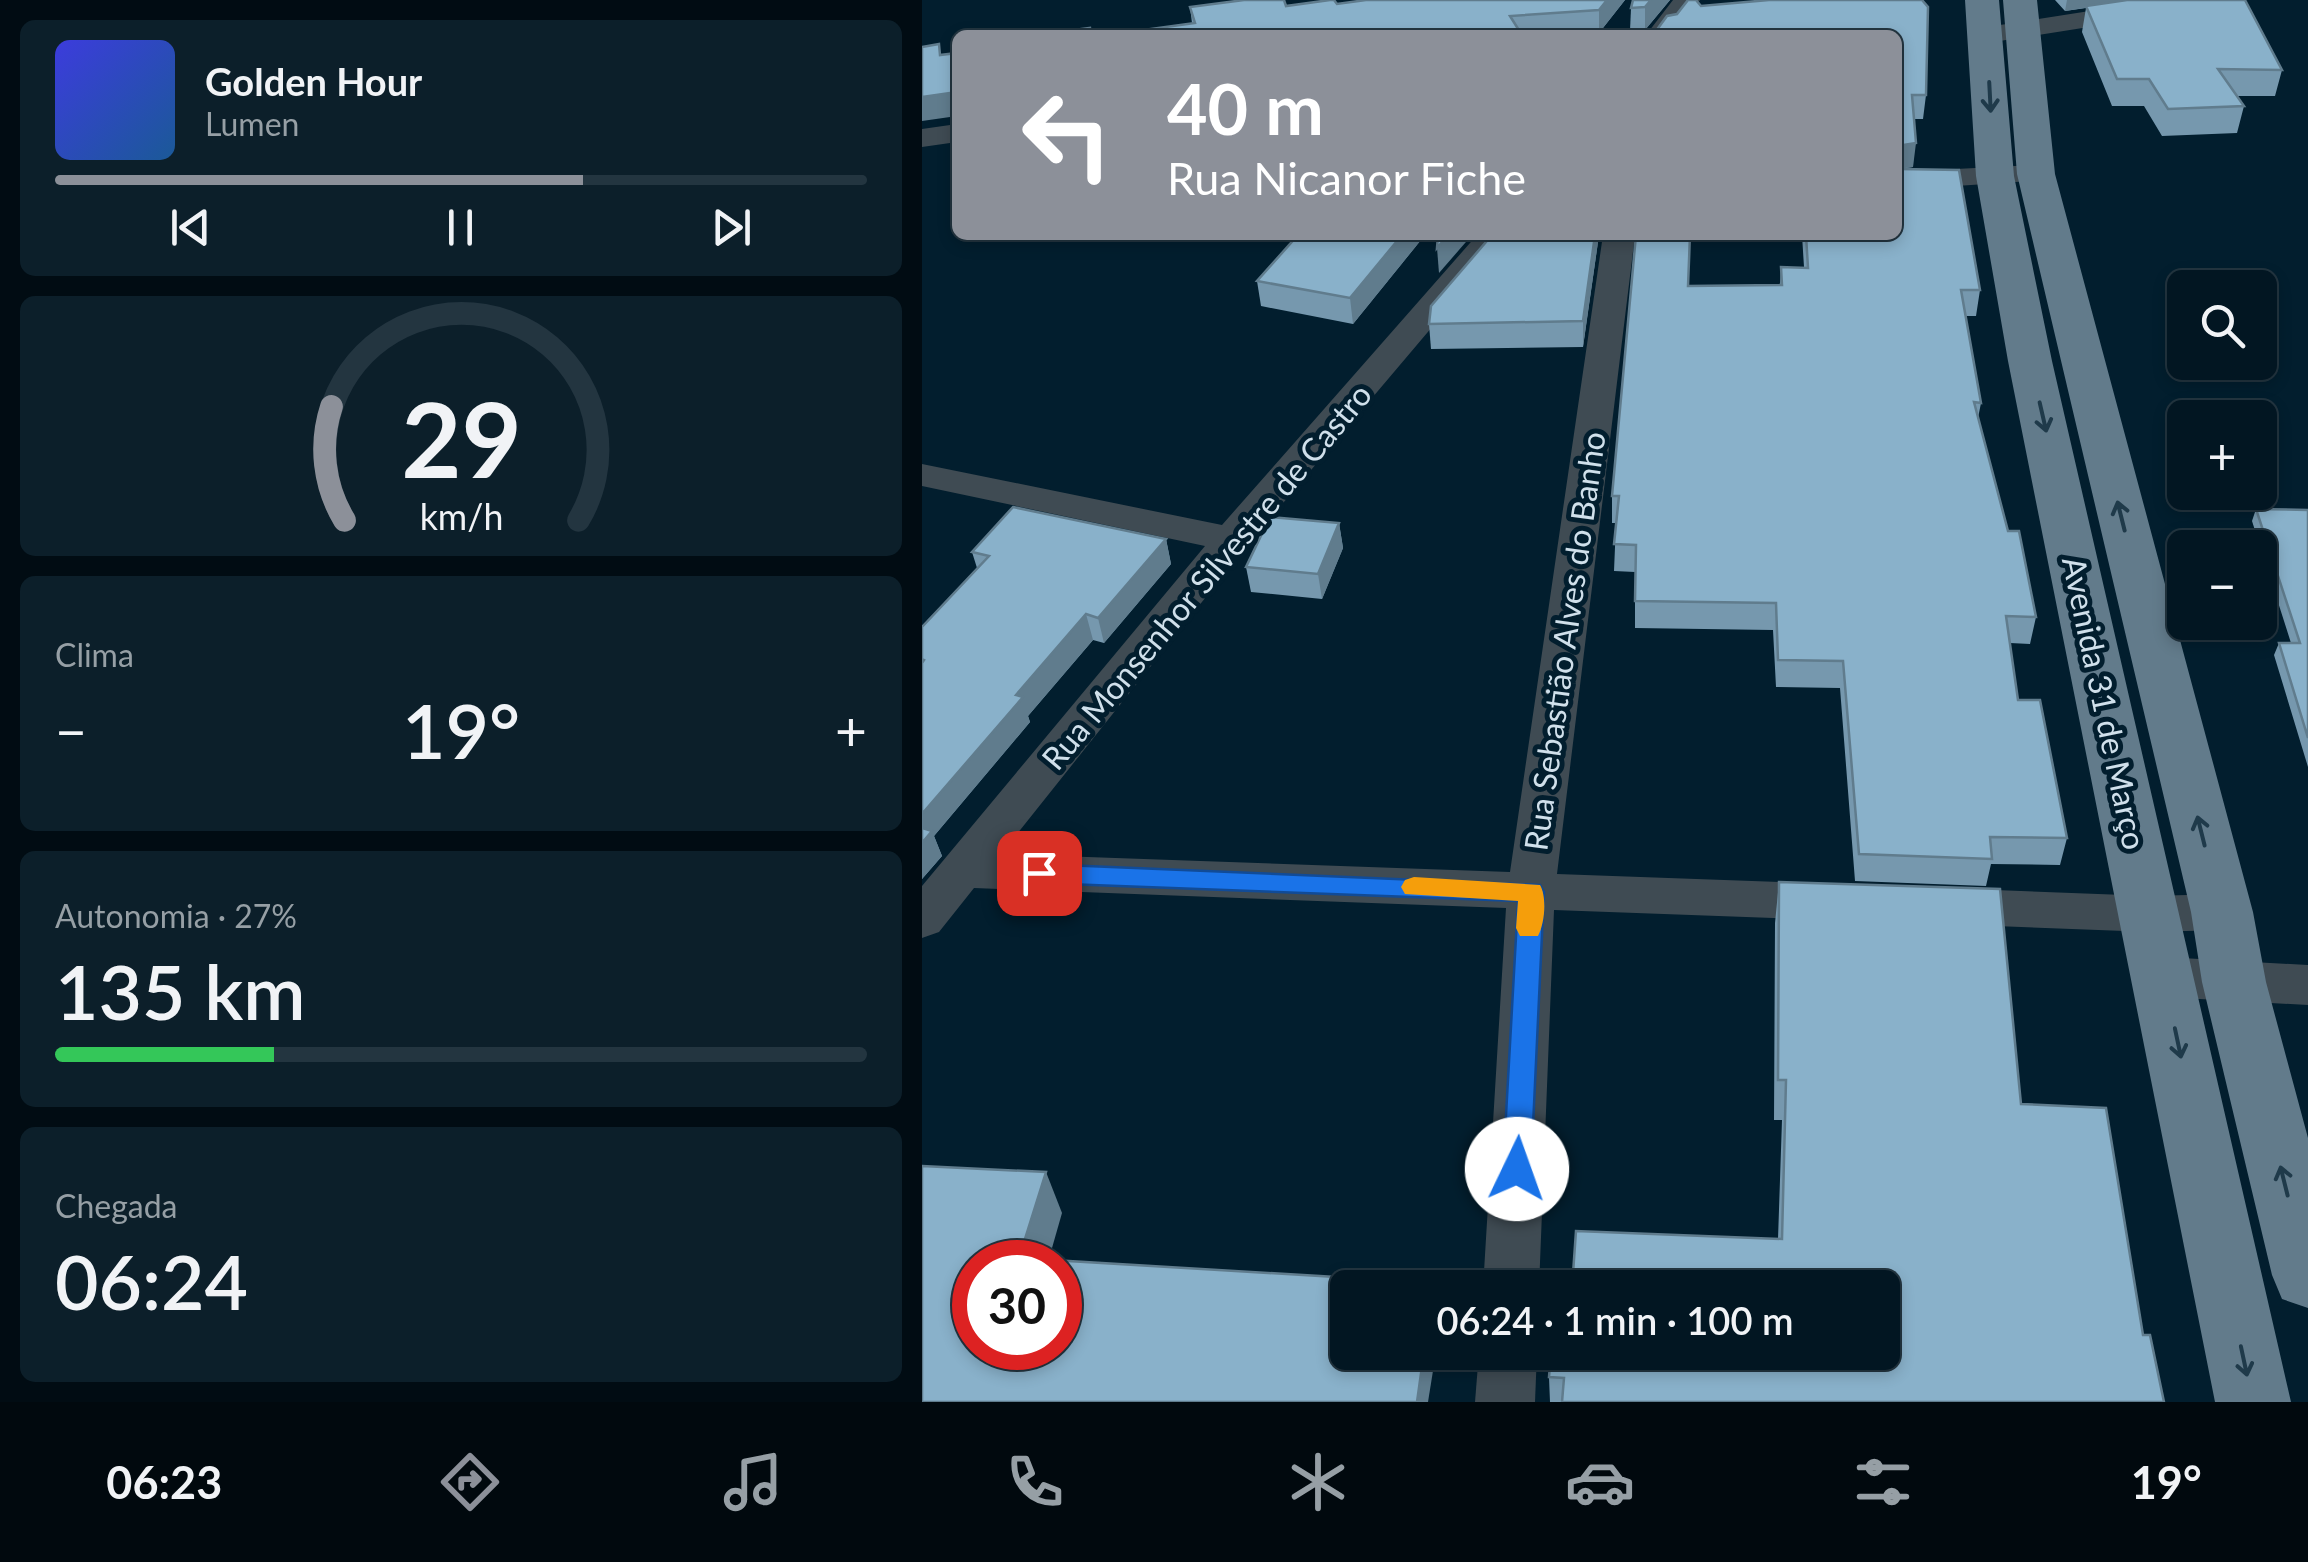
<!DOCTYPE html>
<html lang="pt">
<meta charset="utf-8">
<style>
:root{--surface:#021622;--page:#0c1f2a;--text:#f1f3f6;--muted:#969fa5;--line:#233540;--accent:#8c9099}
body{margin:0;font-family:Lato,sans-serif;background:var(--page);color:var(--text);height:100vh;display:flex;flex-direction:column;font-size:38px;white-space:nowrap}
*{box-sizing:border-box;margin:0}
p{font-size:32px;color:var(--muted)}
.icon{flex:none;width:55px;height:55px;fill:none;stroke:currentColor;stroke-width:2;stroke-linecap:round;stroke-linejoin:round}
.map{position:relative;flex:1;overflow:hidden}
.sheet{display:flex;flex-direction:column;gap:20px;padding:20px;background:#010c13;width:922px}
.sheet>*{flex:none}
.guide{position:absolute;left:30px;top:30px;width:950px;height:210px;border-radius:15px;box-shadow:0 5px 15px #0003,0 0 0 2px var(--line);background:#8c9099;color:#fff;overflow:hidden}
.fabs{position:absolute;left:1245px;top:270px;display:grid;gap:20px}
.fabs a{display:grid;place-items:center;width:110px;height:110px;border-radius:15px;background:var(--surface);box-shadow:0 5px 15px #0003,0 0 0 2px var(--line);font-size:50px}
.speed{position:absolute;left:30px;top:1240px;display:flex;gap:20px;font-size:50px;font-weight:700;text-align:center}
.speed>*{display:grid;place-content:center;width:130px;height:130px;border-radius:50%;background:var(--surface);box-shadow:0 5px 15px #0003,0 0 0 2px var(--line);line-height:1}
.speed .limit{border:15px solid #d22;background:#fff;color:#111}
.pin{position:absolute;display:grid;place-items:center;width:85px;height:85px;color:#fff;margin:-42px;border-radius:20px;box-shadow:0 5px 15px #0006}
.me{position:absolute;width:110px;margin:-55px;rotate:3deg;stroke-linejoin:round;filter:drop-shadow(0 0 8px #0008)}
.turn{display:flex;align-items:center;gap:35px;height:210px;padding:0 50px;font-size:45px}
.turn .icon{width:130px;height:130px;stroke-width:2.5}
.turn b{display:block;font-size:70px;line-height:85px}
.big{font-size:75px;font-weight:600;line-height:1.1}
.sheet .widget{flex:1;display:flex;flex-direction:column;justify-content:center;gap:15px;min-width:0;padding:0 35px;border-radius:15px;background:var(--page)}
.sheet .dial{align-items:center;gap:0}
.dial svg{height:260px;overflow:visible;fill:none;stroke:var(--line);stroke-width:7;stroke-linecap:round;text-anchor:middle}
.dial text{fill:var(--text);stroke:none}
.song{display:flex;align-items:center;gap:30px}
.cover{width:120px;height:120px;border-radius:15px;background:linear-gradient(135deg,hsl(240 70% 55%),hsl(210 70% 35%))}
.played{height:10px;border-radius:5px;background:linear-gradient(90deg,var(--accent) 65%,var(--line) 65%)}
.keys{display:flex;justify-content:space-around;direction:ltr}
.heat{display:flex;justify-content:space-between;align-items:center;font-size:55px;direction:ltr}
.charge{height:15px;border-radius:8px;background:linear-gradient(90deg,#34c759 27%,var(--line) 0)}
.trip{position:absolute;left:408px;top:1270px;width:570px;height:100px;border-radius:15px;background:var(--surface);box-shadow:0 5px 15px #0003,0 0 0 2px var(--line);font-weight:600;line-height:100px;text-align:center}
.menu{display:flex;height:160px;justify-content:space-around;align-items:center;background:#01090e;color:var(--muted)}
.menu .icon{width:70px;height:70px}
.menu .on{color:var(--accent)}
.menu b{font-size:45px;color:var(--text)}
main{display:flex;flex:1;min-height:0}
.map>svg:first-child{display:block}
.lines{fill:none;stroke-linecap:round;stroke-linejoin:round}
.minor{fill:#3f4b53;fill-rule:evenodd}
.primary{fill:#627b8b;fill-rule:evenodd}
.wall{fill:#7698ae}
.shaded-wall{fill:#607c8d}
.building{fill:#89b1ca;stroke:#607c8d;stroke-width:2.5;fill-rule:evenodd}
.oneway{stroke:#1f3a4a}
.route{fill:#1a73e8;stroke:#114b97;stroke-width:2.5}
.slow{fill:#f59e0b}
.labels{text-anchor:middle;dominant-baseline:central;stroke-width:10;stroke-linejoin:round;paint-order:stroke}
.street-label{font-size:32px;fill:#d0e0eb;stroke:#021e2e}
</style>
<main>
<section class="sheet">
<div class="widget">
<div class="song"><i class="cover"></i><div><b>Golden Hour</b><p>Lumen</p></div></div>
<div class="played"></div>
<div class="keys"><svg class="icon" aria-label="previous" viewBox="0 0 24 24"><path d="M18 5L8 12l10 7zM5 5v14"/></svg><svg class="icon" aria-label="pause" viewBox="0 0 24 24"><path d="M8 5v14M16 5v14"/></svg><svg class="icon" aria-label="next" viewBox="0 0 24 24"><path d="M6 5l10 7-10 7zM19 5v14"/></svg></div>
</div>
<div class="widget dial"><svg viewBox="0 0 100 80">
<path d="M14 69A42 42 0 1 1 86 69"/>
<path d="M14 69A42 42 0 0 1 10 34" stroke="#8c9099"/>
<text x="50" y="56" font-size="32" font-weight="700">29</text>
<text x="50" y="72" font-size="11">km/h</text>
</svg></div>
<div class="widget"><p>Clima</p>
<div class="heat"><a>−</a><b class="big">19°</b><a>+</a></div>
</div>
<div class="widget"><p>Autonomia · 27%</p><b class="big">135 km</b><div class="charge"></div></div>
<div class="widget"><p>Chegada</p><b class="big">06:24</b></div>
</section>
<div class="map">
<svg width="1386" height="1402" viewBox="0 0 1386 1402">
<rect width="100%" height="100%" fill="#021e2e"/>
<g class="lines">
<g class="minor">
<polygon points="751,0 778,0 751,35 724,35"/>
<polygon points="1238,0 1300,0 1287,8 1065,43 1052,35 1065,27"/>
<polygon points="35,124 35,142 0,147 0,129"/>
<polygon points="1114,165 1125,168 1129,174 1125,180 975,190 975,172"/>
<polygon points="555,235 588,235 323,548 79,854 588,872 681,235 713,235 635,874 910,884 927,889 934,902 927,915 910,920 632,910 617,1288 561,1288 584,908 52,888 17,932 0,938 0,886 283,546 0,486 0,464 300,525"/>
<polygon points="1021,888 1229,896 1300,894 1317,899 1324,912 1317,925 1300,930 1229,932 1021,924 1004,919 997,906 1004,893"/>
<polygon points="1242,957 1386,965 1386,1005 1242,997 1225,991 1217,977 1225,963"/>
<polygon points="557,1352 615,1352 613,1402 553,1402"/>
</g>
<g class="primary">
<polygon points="1043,0 1077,0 1092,176 1130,361 1369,1402 1293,1402 1086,361 1054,176"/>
<polygon points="1081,0 1115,0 1133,174 1331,912 1344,982 1386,1138 1386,1308 1360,1299 1350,1275 1280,982 1269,912 1095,174"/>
</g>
</g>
<g class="wall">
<polygon points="444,0 703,0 677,33 643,35 185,35 270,23 268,7 415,4"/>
<polygon points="711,0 748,0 723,30 708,31 709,8"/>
<polygon points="1133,0 1323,0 1360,70 1353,96 1315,96 1322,106 1315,133 1240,136 1222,106 1190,106 1160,32 1164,8 1143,11"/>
<polygon points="779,6 1004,95 1001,119 992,119 991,167 978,169 1058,290 1054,316 1044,316 1059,403 1056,418 1086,531 1114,617 1108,644 1088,643 1096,700 1145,838 1138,865 1069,864 1064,886 933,881 918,688 854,687 851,630 713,628 713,572 692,571 694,523 690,523 690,496 766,286 858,285 859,267 882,267 880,235 975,235 755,14"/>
<polygon points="376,235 503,235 431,324 339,306 335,281"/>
<polygon points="570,235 677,235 661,347 509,349 507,324"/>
<polygon points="1334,509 1386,510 1386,767 1352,655 1357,643 1369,643 1330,521"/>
<polygon points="417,523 421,548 400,599 329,592 324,567"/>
<polygon points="244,539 249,564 182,643 171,640 106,716 108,722 12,836 20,856 0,879 0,627 55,568 50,552"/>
<polygon points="857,882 1099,1104 1221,1335 1242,1402 628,1402 627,1377 856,1239 860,1120 852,1120 853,923"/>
</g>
<g class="shaded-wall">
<polygon points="685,0 703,0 677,33 677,10"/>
<polygon points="729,0 748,0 723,30 723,7"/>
<polygon points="1145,0 1214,0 1143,11"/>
<polygon points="35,92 35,116 0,121 0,97"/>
<polygon points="994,143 991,167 975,169 975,146"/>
<polygon points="480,235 503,235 431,324 428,298"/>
<polygon points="526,235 550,235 517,273 515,248"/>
<polygon points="673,235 677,235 661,347 661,321"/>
<polygon points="417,523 421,548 400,599 396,574"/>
<polygon points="244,539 249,564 182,643 176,618"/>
<polygon points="164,614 171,640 106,716 108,722 12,836 20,856 0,879 0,814 94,695"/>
<polygon points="124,1172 140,1213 126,1262 97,1258"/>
<polygon points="502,1352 514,1352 506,1402 495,1402"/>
</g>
<g class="building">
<polygon points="322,0 362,0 364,6 408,0 412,0 415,4 444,0 685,0 677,10 588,16 600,35 185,35 273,23 268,7"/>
<polygon points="711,0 729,0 723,7 709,8"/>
<polygon points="766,0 774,0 779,6 847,0 1000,0 1006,7 1004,95 990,95 994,143 975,146 975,35 731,35 745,16 755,14"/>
<polygon points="1205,0 1323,0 1360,70 1296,69 1322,106 1246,109 1227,79 1195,79 1164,6"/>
<polygon points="168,28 169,35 113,35"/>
<polygon points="17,44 18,55 35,53 35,92 0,97 0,47"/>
<polygon points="975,166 978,169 1037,170 1058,290 1039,290 1059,403 1052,402 1086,531 1097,531 1114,617 1084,616 1096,700 1118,700 1145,838 1068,837 1070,859 937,854 921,661 856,660 854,603 713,601 714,545 692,544 697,496 690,496 714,235 768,235 766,286 860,285 859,267 886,268 884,235 975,235"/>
<polygon points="376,235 480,235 428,298 335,281"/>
<polygon points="516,235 526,235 515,248"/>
<polygon points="570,235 673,235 661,321 507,324 509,306"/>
<polygon points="91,507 244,539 176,618 164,614 94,695 101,697 0,814 0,663 2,660 0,659 0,627 67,556 50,552"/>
<polygon points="1334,509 1386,510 1386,738 1357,643 1378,643"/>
<polygon points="348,517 417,523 396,574 324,567"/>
<polygon points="0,828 10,831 0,843"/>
<polygon points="857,882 1078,889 1099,1104 1184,1108 1221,1335 1228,1335 1242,1402 640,1402 642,1378 627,1377 629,1352 960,1352 960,1288 650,1288 654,1231 860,1239 864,1080 856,1080"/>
<path d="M 0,1166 L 124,1172 L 97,1258 L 513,1283 L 512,1288 L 425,1288 L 425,1352 L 502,1352 L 495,1402 L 0,1402 ZM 52,1262 L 138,1262 L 138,1348 L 52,1348 Z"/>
</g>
<defs><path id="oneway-shaft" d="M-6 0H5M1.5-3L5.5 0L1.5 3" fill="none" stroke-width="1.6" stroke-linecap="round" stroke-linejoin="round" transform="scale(2.5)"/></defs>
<g class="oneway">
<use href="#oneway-shaft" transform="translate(1068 97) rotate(87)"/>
<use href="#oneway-shaft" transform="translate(1121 417) rotate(77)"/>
<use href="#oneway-shaft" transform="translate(1199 516) rotate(-104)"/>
<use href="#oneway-shaft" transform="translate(1279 831) rotate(-104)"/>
<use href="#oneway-shaft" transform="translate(1256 1043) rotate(78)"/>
<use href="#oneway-shaft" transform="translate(1362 1181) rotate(-104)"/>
<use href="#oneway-shaft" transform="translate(1322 1361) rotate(78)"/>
</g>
<polygon class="route" points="117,864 618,885 622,892 609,1169 605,1178 595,1181 585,1178 581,1169 596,901 117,883 108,880 104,873 108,867"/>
<path class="slow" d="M 492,877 L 618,885 C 625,897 623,923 616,936 L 598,936 L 594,928 L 596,901 L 483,894 L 479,887 L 483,880 Z"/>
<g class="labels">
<g class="street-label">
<text transform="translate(284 576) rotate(-50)">Rua Monsenhor Silvestre de Castro</text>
<text transform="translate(642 641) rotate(-82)">Rua Sebastião Alves do Banho</text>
<text transform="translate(1183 703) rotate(78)">Avenida 31 de Março</text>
</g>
</g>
</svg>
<div class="fabs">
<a><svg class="icon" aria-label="search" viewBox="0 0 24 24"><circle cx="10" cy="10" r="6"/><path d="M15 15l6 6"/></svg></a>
<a>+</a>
<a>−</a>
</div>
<div class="speed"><div class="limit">30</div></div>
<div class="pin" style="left:117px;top:873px;background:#d93025"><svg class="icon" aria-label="arrive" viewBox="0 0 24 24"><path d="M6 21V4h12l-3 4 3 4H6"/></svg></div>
<svg class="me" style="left:595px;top:1169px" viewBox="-20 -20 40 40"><circle r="19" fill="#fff"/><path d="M0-13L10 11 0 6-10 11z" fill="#1a73e8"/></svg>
<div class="trip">06:24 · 1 min · 100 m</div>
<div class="guide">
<div class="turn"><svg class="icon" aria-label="left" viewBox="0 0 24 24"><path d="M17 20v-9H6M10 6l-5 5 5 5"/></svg><div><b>40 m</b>Rua Nicanor Fiche</div></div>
</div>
</div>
</main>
<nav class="menu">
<b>06:23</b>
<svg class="icon on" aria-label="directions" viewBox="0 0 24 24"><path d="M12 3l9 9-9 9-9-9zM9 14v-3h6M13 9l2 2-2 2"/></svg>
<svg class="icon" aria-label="music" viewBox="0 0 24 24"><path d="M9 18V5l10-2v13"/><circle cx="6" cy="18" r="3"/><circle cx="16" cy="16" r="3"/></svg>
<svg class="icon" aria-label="phone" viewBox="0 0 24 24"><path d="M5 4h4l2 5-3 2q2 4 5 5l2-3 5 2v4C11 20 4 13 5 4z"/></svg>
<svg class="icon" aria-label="climate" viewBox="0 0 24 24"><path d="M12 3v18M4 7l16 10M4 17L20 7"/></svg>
<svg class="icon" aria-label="car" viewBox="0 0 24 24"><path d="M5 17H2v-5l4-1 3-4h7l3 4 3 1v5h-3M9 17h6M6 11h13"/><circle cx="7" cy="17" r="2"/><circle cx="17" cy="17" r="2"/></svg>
<svg class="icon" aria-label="filters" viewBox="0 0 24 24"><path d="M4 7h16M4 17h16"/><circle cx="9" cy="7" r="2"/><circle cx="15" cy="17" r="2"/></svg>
<b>19°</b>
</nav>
